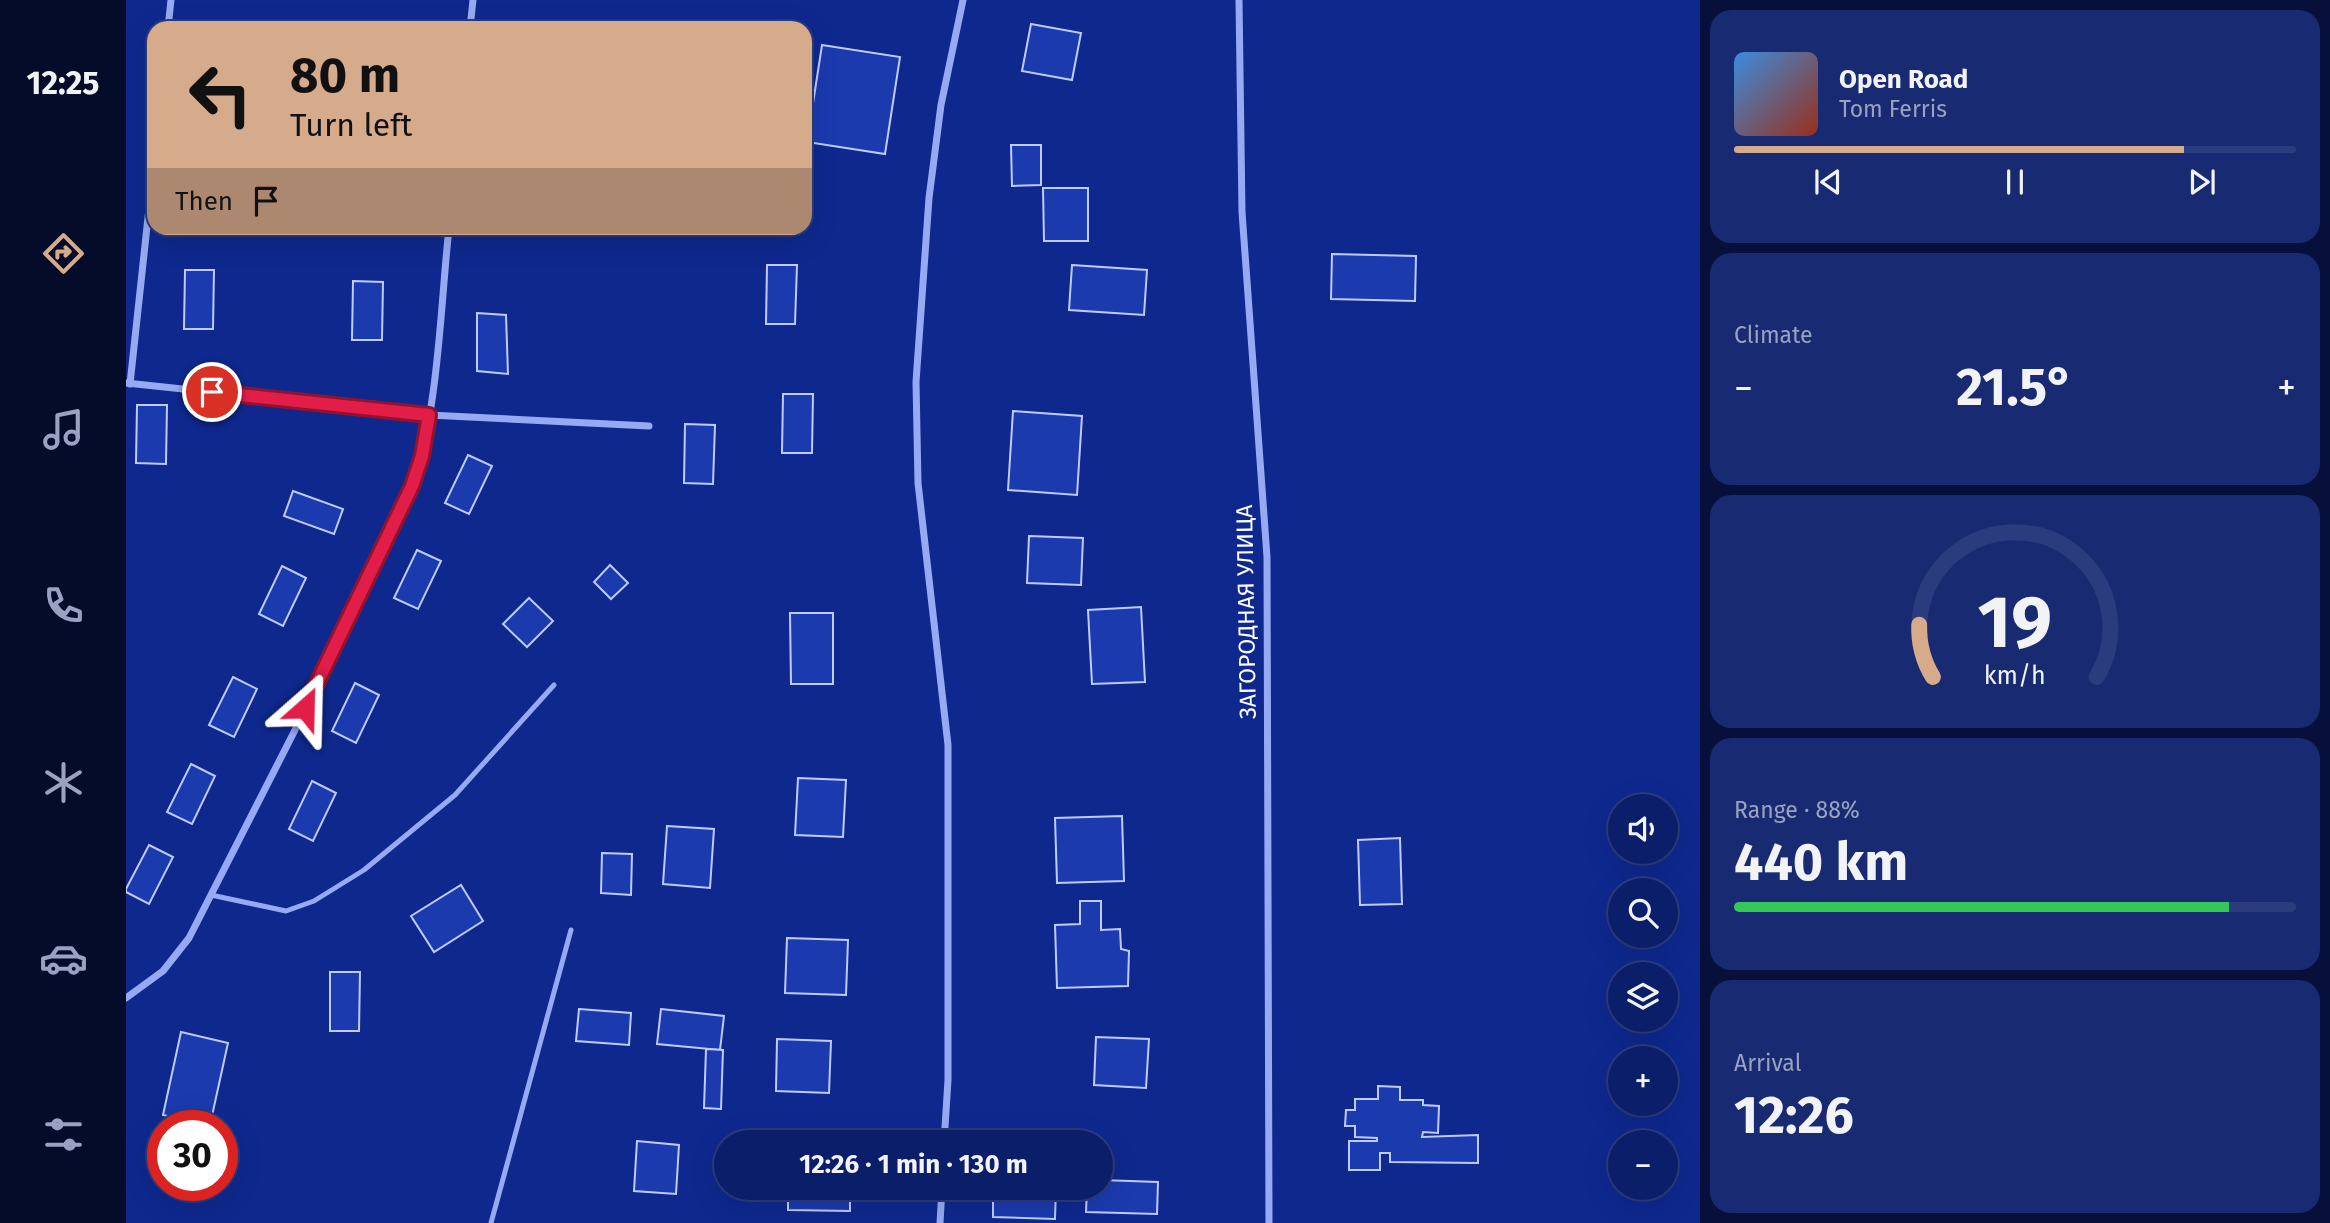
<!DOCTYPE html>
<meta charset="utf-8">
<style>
:root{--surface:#0a1e6a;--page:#182b72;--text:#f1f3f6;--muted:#99a2c1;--line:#2a3c7e;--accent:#d6ab8b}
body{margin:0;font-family:"Fira Sans",sans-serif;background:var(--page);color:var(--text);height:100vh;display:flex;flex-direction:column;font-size:26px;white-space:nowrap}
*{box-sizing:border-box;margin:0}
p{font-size:23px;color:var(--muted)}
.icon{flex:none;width:38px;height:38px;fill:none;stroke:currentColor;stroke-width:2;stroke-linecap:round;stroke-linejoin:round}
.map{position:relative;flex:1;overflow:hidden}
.sheet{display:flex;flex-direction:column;gap:10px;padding:10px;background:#06103a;width:630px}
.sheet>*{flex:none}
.guide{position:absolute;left:21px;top:21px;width:665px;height:214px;border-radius:21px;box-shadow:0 7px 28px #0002,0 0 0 2px var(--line);background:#d6ab8b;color:#111;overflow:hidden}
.fabs{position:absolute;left:1482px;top:794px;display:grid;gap:14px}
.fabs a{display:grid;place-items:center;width:70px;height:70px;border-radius:50%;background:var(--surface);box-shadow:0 7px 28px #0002,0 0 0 2px var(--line);font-size:35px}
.speed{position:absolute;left:21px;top:1110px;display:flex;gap:14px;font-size:35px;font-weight:700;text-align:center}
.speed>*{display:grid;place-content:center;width:91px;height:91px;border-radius:50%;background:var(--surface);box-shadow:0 7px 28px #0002,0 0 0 2px var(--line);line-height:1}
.speed .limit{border:10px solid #d22;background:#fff;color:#111}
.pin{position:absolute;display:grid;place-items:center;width:60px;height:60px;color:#fff;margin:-30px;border:4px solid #fff;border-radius:50%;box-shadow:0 2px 7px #0007}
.me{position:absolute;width:77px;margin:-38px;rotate:25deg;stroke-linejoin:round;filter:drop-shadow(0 0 5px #0008)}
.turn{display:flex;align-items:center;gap:24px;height:147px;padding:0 28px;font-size:32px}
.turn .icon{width:91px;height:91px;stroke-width:2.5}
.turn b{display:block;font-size:49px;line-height:60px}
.then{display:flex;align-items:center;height:66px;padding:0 28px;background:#0003;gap:14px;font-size:26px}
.big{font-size:52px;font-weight:700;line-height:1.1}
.sheet .tile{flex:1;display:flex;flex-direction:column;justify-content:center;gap:10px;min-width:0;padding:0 24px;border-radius:21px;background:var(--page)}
.sheet .dial{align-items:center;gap:0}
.dial svg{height:182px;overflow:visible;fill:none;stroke:var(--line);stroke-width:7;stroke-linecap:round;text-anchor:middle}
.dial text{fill:var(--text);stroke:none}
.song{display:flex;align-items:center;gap:21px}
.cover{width:84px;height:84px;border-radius:10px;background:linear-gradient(135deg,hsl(210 70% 55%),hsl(10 70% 35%))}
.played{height:7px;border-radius:4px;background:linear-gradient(90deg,var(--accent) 80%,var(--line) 80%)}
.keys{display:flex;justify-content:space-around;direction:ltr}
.heat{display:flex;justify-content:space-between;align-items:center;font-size:38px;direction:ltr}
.charge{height:10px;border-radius:5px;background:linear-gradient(90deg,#34c759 88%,var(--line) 0)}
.trip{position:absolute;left:588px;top:1130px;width:399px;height:70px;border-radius:35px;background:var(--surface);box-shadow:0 7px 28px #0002,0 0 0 2px var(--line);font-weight:700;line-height:70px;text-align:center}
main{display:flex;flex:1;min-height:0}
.tab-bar{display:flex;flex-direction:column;width:126px;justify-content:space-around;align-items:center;background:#040c2a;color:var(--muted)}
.tab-bar .icon{width:49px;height:49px}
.tab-bar .on{color:var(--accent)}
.tab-bar b{font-size:32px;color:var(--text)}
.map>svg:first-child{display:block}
.building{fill:#1b3aae;stroke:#becbfe;stroke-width:2}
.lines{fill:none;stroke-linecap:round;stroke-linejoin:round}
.service{stroke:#96aaf3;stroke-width:5}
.minor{stroke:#96aaf3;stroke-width:7}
.route-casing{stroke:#92132f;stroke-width:18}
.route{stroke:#e11d48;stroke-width:12}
.labels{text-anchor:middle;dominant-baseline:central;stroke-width:7;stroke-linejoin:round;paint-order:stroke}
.street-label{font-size:23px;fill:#fff;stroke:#0e288e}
</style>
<main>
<nav class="tab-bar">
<b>12:25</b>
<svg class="icon on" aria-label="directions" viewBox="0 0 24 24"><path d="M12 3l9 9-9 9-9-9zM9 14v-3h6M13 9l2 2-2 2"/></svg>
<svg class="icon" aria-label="music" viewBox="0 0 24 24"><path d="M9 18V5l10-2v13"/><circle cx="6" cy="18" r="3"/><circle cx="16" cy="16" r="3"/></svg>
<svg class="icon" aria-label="phone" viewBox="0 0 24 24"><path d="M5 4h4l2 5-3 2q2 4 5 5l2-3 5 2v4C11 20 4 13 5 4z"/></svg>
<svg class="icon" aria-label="climate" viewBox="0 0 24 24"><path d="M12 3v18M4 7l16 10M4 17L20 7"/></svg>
<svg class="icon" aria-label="car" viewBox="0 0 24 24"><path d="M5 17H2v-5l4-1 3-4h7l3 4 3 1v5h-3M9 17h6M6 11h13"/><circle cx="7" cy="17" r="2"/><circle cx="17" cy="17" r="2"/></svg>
<svg class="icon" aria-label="filters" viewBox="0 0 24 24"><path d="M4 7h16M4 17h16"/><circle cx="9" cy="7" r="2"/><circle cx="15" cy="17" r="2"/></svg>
</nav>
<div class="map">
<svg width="1574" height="1223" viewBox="0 0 1574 1223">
<rect width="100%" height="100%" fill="#0e288e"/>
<g class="building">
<polygon points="905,24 955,33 946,80 896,71"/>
<polygon points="696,45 774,57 759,154 681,142"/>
<polygon points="885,145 915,145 915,185 886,186"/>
<polygon points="917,188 962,188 962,241 918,241"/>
<polygon points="248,228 278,228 278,233 248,232"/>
<polygon points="1206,254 1290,256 1289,301 1205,299"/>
<polygon points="641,265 671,265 669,324 640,324"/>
<polygon points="946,265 1021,270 1018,315 943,310"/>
<polygon points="59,270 88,270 87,329 58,329"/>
<polygon points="227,281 257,282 256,340 226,340"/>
<polygon points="351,313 380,315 382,374 351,371"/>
<polygon points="657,394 687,394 686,453 656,453"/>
<polygon points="11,405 41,405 40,464 10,463"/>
<polygon points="887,411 956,416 951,495 882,490"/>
<polygon points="559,424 589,425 587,484 558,483"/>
<polygon points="342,455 366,466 343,514 319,503"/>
<polygon points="167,491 217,509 208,534 158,516"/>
<polygon points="903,536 957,538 955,585 901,583"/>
<polygon points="291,550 315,561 292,609 268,598"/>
<polygon points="484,565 502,583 485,599 468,582"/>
<polygon points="156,566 180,578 157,626 133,614"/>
<polygon points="403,598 427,621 401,647 377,624"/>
<polygon points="1015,607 1019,682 966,684 962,610"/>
<polygon points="664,613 707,613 707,684 665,684"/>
<polygon points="107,677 131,689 108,737 83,725"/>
<polygon points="229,683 253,695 230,743 206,731"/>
<polygon points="65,764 89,776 66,824 41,812"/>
<polygon points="672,778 720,780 717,837 669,835"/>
<polygon points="186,781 210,793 187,841 163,829"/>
<polygon points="996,816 998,881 931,883 929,818"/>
<polygon points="541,826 588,829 584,888 537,884"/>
<polygon points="1274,838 1276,904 1234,905 1232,840"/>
<polygon points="23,845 47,857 23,904 0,892 0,889"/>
<polygon points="476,853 506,854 505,895 475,893"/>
<polygon points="335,885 357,921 308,952 285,916"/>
<polygon points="954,901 975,901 975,930 994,929 995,949 1003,951 1002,986 931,988 929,925 954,924"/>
<polygon points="661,938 722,940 720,995 659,993"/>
<polygon points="204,972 234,972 233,1031 204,1031"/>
<polygon points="453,1009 505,1013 503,1045 450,1041"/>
<polygon points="535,1009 598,1016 594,1050 531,1044"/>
<polygon points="55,1032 102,1043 84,1125 37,1115"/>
<polygon points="970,1037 1023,1039 1020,1088 968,1085"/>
<polygon points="651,1039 705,1041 703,1093 650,1091"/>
<polygon points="580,1049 597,1050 595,1109 578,1108"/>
<polygon points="1252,1086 1274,1087 1274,1100 1297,1100 1297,1105 1313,1106 1312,1133 1297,1132 1296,1137 1352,1135 1352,1163 1264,1162 1264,1153 1254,1153 1254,1170 1223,1170 1223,1141 1251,1141 1251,1138 1229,1137 1229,1126 1219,1126 1220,1110 1229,1110 1229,1099 1252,1099"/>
<polygon points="511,1141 553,1145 550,1194 508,1191"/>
<polygon points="975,1180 1032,1182 1031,1214 960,1212 961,1188 975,1188"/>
<polygon points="662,1188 724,1188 724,1211 662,1210"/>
<polygon points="867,1188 930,1188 929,1219 867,1217"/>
</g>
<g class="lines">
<g class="service">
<polyline points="85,895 160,911 188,901 238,870 329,795 428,685"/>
<polyline points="365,1223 445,930"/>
</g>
<g class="minor">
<polyline points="1113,0 1116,212 1141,557 1143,1223"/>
<polyline points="42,28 45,0"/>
<polyline points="344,28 347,0"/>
<polyline points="0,383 303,415 523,426"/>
<polyline points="4,384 28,162"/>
<path d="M 0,998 L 37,971 L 63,938 L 168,732 L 286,486 C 313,408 314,310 323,228"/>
<polyline points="818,1143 822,1080 822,745 792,483 790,382 803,198 815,105 837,0"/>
<polyline points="814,1223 816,1188"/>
</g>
</g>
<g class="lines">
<g class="route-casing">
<polyline id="route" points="86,392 303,415 296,456 286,486 179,708"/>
</g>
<use href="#route" class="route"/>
</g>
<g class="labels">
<g class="street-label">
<text transform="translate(1120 612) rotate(-91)">ЗАГОРОДНАЯ УЛИЦА</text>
</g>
</g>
</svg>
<div class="fabs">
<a><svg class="icon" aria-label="sound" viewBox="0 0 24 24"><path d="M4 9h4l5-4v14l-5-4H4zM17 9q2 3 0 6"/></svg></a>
<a><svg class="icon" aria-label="search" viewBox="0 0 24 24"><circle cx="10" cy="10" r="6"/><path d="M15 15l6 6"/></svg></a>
<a><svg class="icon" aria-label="layers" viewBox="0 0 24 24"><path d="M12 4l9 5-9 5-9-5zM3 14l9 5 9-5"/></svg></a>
<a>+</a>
<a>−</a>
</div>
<div class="speed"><div class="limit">30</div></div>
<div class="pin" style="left:86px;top:392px;background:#d93025"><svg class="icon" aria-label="arrive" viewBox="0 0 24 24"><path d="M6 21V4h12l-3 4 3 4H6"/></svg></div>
<svg class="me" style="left:179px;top:708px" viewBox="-20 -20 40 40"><path d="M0-17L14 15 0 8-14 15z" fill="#e11d48" stroke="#fff" stroke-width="4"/></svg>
<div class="trip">12:26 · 1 min · 130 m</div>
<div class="guide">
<div class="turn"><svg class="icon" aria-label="left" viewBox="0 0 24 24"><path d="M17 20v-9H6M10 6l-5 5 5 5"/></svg><div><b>80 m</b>Turn left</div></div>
<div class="then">Then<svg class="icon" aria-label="arrive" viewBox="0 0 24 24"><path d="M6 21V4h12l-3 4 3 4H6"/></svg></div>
</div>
</div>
<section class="sheet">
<div class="tile">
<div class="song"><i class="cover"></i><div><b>Open Road</b><p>Tom Ferris</p></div></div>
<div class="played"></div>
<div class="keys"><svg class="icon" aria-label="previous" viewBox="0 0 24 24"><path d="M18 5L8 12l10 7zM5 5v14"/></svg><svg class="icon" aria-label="pause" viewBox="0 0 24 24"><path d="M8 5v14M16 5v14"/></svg><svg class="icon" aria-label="next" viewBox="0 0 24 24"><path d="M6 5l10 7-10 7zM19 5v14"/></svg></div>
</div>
<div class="tile"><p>Climate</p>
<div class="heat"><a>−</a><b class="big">21.5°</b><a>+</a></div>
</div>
<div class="tile dial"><svg viewBox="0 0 100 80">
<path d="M14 69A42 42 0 1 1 86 69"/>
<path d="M14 69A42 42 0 0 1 8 46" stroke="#d6ab8b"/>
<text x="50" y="56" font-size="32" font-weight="700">19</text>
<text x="50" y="72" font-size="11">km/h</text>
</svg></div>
<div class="tile"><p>Range · 88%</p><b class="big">440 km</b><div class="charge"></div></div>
<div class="tile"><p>Arrival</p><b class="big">12:26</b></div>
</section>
</main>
